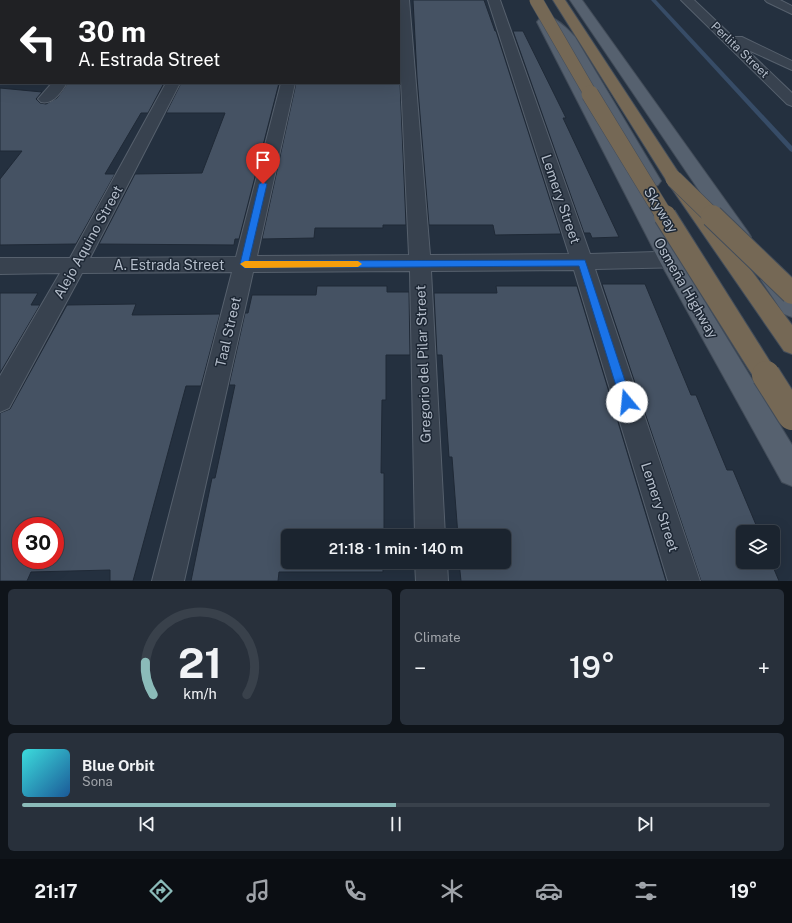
<!DOCTYPE html>
<meta charset="utf-8">
<style>
:root{--surface:#1b242f;--page:#28303b;--text:#f1f3f6;--muted:#a0a4aa;--line:#39414b;--accent:#8bbbb9}
body{margin:0;font-family:"Public Sans",sans-serif;background:var(--page);color:var(--text);height:100vh;display:flex;flex-direction:column;font-size:15px;white-space:nowrap}
*{box-sizing:border-box;margin:0}
p{font-size:13px;color:var(--muted)}
.icon{flex:none;width:22px;height:22px;fill:none;stroke:currentColor;stroke-width:2;stroke-linecap:round;stroke-linejoin:round}
.map{position:relative;height:581px;overflow:hidden}
.panel{display:flex;flex-direction:column;gap:8px;padding:8px;background:#0f141a;flex:1}
.panel>*{flex:none}
.banner{position:absolute;left:0px;top:0px;width:400px;height:84px;box-shadow:0 4px 16px #0002,0 0 0 1px var(--line);background:#202124;color:#fff;overflow:hidden}
.tools{position:absolute;left:736px;top:525px;display:grid;gap:8px}
.tools a{display:grid;place-items:center;width:44px;height:44px;border-radius:6px;background:var(--surface);box-shadow:0 4px 16px #0002,0 0 0 1px var(--line);font-size:20px}
.speed{position:absolute;left:12px;top:517px;display:flex;gap:8px;font-size:20px;font-weight:700;text-align:center}
.speed>*{display:grid;place-content:center;width:52px;height:52px;border-radius:50%;background:var(--surface);box-shadow:0 4px 16px #0002,0 0 0 1px var(--line);line-height:1}
.speed .limit{border:6px solid #d22;background:#fff;color:#111}
.pin{position:absolute;display:grid;place-items:center;width:34px;height:34px;color:#fff;margin:-41px -17px;border-radius:50% 50% 50% 0;rotate:-45deg;box-shadow:0 0 4px #0007}
.pin .icon{rotate:45deg}
.me{position:absolute;width:44px;margin:-22px;rotate:343deg;stroke-linejoin:round;filter:drop-shadow(0 0 3px #0008)}
.turn{display:flex;align-items:center;gap:14px;height:84px;padding:0 12px;font-size:18px}
.turn .icon{width:52px;height:52px;stroke-width:2.5}
.turn b{display:block;font-size:28px;line-height:34px}
.big{font-size:30px;font-weight:600;line-height:1.1}
.panel .card{flex:1;display:flex;flex-direction:column;justify-content:center;gap:6px;min-width:0;padding:0 14px;border-radius:6px;background:var(--page)}
.panel .dial{align-items:center;gap:0}
.dial svg{height:104px;overflow:visible;fill:none;stroke:var(--line);stroke-width:7;stroke-linecap:round;text-anchor:middle}
.dial text{fill:var(--text);stroke:none}
.song{display:flex;align-items:center;gap:12px}
.cover{width:48px;height:48px;border-radius:6px;background:linear-gradient(135deg,hsl(180 70% 55%),hsl(210 70% 35%))}
.played{height:4px;border-radius:2px;background:linear-gradient(90deg,var(--accent) 50%,var(--line) 50%)}
.keys{display:flex;justify-content:space-around;direction:ltr}
.heat{display:flex;justify-content:space-between;align-items:center;font-size:22px;direction:ltr}
.panel .tiles{flex:1;display:grid;gap:8px;grid-template-columns:1fr 1fr}
.card:last-child{grid-column:span 2}
.trip{position:absolute;left:281px;top:529px;width:230px;height:40px;border-radius:6px;background:var(--surface);box-shadow:0 4px 16px #0002,0 0 0 1px var(--line);font-weight:600;line-height:40px;text-align:center}
.dock{display:flex;height:64px;justify-content:space-around;align-items:center;background:#0b0e13;color:var(--muted)}
.dock .icon{width:28px;height:28px}
.dock .active{color:var(--accent)}
.dock b{font-size:18px;color:var(--text)}
.map>svg:first-child{display:block}
.lines{fill:none;stroke-linecap:round;stroke-linejoin:round}
.stream{fill:#374c67;fill-rule:evenodd}
.building{fill:#455263;stroke:#1f2936;fill-rule:evenodd}
.minor-casing{stroke:#56606d;stroke-width:2}
.major-casing{stroke:#414b58;stroke-width:2}
.highway-casing{stroke:#434d5a;stroke-width:2}
.minor{fill:#38424f;fill-rule:evenodd}
.major{fill:#56616f;fill-rule:evenodd}
.highway{fill:#756855;fill-rule:evenodd}
.highway-bridge-far3-casing{stroke:#434d5a;stroke-width:14;stroke-linecap:butt}
.highway-bridge-far2-casing{stroke:#434d5a;stroke-width:18;stroke-linecap:butt}
.highway-bridge-far1-casing{stroke:#434d5a;stroke-width:24;stroke-linecap:butt}
.highway-bridge-casing{stroke:#434d5a;stroke-width:30;stroke-linecap:butt}
.highway-bridge-far3{stroke:#756855;stroke-width:13}
.highway-bridge-far2{stroke:#756855;stroke-width:17}
.highway-bridge-far1{stroke:#756855;stroke-width:22}
.highway-bridge{stroke:#756855;stroke-width:28}
.route{fill:#1a73e8;stroke:#114b97}
.slow{fill:#f59e0b}
.labels{text-anchor:middle;dominant-baseline:central;stroke-width:3;stroke-linejoin:round;paint-order:stroke}
.far-street-label{font-size:12px;fill:#b4bdca;stroke:#1d2734}
.street-label{font-size:14px;fill:#b4bdca;stroke:#1d2734}
</style>
<div class="map">
<svg width="792" height="581" viewBox="0 0 792 581">
<rect width="100%" height="100%" fill="#24303f"/>
<g class="lines">
<polygon class="stream" points="651,0 656,0 792,146 792,152 790,151"/>
</g>
<g class="building">
<polygon points="413,0 484,0 495,31 496,31 561,234 495,235 493,225 429,225 417,77"/>
<polygon points="513,31 523,31 566,118 563,118 619,237 592,238 590,233 584,233"/>
<polygon points="68,83 164,83 148,113 141,113 105,174 115,174 76,244 0,245 0,179 22,151 0,151 0,88 42,92 36,99 40,103 46,104 57,98"/>
<polygon points="181,83 279,83 239,239 235,239 234,245 99,244 135,174 202,173 225,113 166,113"/>
<polygon points="296,83 400,83 406,225 383,225 383,228 315,228 314,238 262,239"/>
<polygon points="602,284 645,284 691,395 696,395 727,470 733,470 759,532 743,532 743,562 771,562 779,581 701,581"/>
<polygon points="317,286 387,286 387,292 409,292 410,355 386,355 386,400 382,400 381,473 384,473 384,536 288,536 288,562 383,562 383,572 279,572 278,581 191,581 212,478 215,478 235,385 229,385 245,313 248,313 252,295 316,295"/>
<polygon points="496,286 577,286 666,581 461,581 459,562 504,562 504,536 458,536 452,457 449,457 442,355 437,355 434,293 497,293"/>
<polygon points="0,293 38,293 31,305 40,305 0,373"/>
<path d="M 136,304 L 132,315 L 220,314 L 201,386 L 186,386 L 133,581 L 110,581 L 110,570 L 31,572 L 27,581 L 0,581 L 0,413 L 10,409 L 67,305 ZM 21,526 L 55,526 L 55,560 L 21,560 Z"/>
</g>
<g class="lines">
<g class="minor-casing">
<g id="minor">
<polygon points="4,0 19,0 3,1"/>
<polygon points="123,0 135,0 122,1"/>
<polygon points="212,0 224,0 211,1"/>
<rect x="301" y="0" width="12" height="1"/>
<polygon points="397,0 409,0 430,255 569,254 488,0 500,0 590,254 689,251 696,254 699,259 696,264 689,267 595,269 700,581 668,581 574,270 431,271 445,536 415,536 410,271 253,272 184,581 152,581 232,272 82,273 9,408 0,412 0,376 60,273 0,274 0,258 70,258 166,83 180,83 90,258 236,257 281,83 295,83 257,256 409,255 399,37 399,1"/>
<polygon points="681,0 694,0 733,37 742,37 792,61 792,70 746,49 792,93 792,106 787,104"/>
<polygon points="765,0 780,0 792,6 792,14 767,2"/>
<path d="M 52,83 L 67,83 C 61,92 53,105 41,102 L 38,99 Z"/>
<polygon points="415,562 447,562 448,581 416,581"/>
</g>
</g>
<g class="major-casing">
<g id="major">
<polygon points="570,0 582,0 748,232 751,237 748,242 741,244 734,242"/>
<path d="M 546,15 C 556,18 568,29 575,37 L 661,181 L 658,185 L 652,187 L 646,185 L 564,41 L 555,32 L 677,256 L 792,445 L 792,486 L 782,482 L 659,260 L 537,22 L 542,16 Z"/>
<polygon points="772,272 780,274 792,291 792,317 784,314 761,280 764,274"/>
</g>
</g>
<g class="highway-casing">
<polygon id="highway" points="553,0 565,0 680,175 792,325 792,354 784,351 668,183"/>
</g>
<use href="#minor" class="minor"/>
<use href="#major" class="major"/>
<use href="#highway" class="highway"/>
<g class="highway-bridge-far3-casing">
<polyline id="highway-bridge-far3" points="536,0 591,95"/>
</g>
<g class="highway-bridge-far2-casing">
<g id="highway-bridge-far2">
<polyline points="590,94 665,217"/>
<polyline points="674,179 713,217"/>
</g>
</g>
<g class="highway-bridge-far1-casing">
<g id="highway-bridge-far1">
<polyline points="665,216 766,376"/>
<polyline points="712,216 792,293"/>
</g>
</g>
<g class="highway-bridge-casing">
<polyline id="highway-bridge" points="766,375 792,416"/>
</g>
<use href="#highway-bridge-far3" class="highway-bridge-far3"/>
<use href="#highway-bridge-far2" class="highway-bridge-far2"/>
<use href="#highway-bridge-far1" class="highway-bridge-far1"/>
<use href="#highway-bridge" class="highway-bridge"/>
</g>
<polygon class="route" points="263,182 267,184 249,261 585,260 632,402 631,405 627,407 623,405 621,402 579,266 244,268 240,264 259,184"/>
<polygon class="slow" points="245,261 358,261 362,264 358,267 245,268 240,264"/>
<g class="labels">
<g class="far-street-label">
<text transform="translate(740 50) rotate(44)">Perlita Street</text>
</g>
<g class="street-label">
<text transform="translate(561 199) rotate(71)">Lemery Street</text>
<text transform="translate(661 210) rotate(58)">Skyway</text>
<text transform="translate(88 242) rotate(-61)">Alejo Aquino Street</text>
<text x="169" y="265">A. Estrada Street</text>
<text transform="translate(686 288) rotate(60)">Osmeña Highway</text>
<text transform="translate(228 332) rotate(-77)">Taal Street</text>
<text transform="translate(423 364) rotate(-92)">Gregorio del Pilar Street</text>
<text transform="translate(660 507) rotate(72)">Lemery Street</text>
</g>
</g>
</svg>
<div class="tools">
<a><svg class="icon" aria-label="layers" viewBox="0 0 24 24"><path d="M12 4l9 5-9 5-9-5zM3 14l9 5 9-5"/></svg></a>
</div>
<div class="speed"><div class="limit">30</div></div>
<div class="pin" style="left:263px;top:184px;background:#d93025"><svg class="icon" aria-label="arrive" viewBox="0 0 24 24"><path d="M6 21V4h12l-3 4 3 4H6"/></svg></div>
<svg class="me" style="left:627px;top:402px" viewBox="-20 -20 40 40"><circle r="19" fill="#fff"/><path d="M0-13L10 11 0 6-10 11z" fill="#1a73e8"/></svg>
<div class="trip">21:18 · 1 min · 140 m</div>
<div class="banner">
<div class="turn"><svg class="icon" aria-label="left" viewBox="0 0 24 24"><path d="M17 20v-9H6M10 6l-5 5 5 5"/></svg><div><b>30 m</b>A. Estrada Street</div></div>
</div>
</div>
<section class="panel">
<div class="tiles">
<div class="card dial"><svg viewBox="0 0 100 80">
<path d="M14 69A42 42 0 1 1 86 69"/>
<path d="M14 69A42 42 0 0 1 8 44" stroke="#8bbbb9"/>
<text x="50" y="56" font-size="32" font-weight="700">21</text>
<text x="50" y="72" font-size="11">km/h</text>
</svg></div>
<div class="card"><p>Climate</p>
<div class="heat"><a>−</a><b class="big">19°</b><a>+</a></div>
</div>
<div class="card">
<div class="song"><i class="cover"></i><div><b>Blue Orbit</b><p>Sona</p></div></div>
<div class="played"></div>
<div class="keys"><svg class="icon" aria-label="previous" viewBox="0 0 24 24"><path d="M18 5L8 12l10 7zM5 5v14"/></svg><svg class="icon" aria-label="pause" viewBox="0 0 24 24"><path d="M8 5v14M16 5v14"/></svg><svg class="icon" aria-label="next" viewBox="0 0 24 24"><path d="M6 5l10 7-10 7zM19 5v14"/></svg></div>
</div>
</div>
</section>
<nav class="dock">
<b>21:17</b>
<svg class="icon active" aria-label="directions" viewBox="0 0 24 24"><path d="M12 3l9 9-9 9-9-9zM9 14v-3h6M13 9l2 2-2 2"/></svg>
<svg class="icon" aria-label="music" viewBox="0 0 24 24"><path d="M9 18V5l10-2v13"/><circle cx="6" cy="18" r="3"/><circle cx="16" cy="16" r="3"/></svg>
<svg class="icon" aria-label="phone" viewBox="0 0 24 24"><path d="M5 4h4l2 5-3 2q2 4 5 5l2-3 5 2v4C11 20 4 13 5 4z"/></svg>
<svg class="icon" aria-label="climate" viewBox="0 0 24 24"><path d="M12 3v18M4 7l16 10M4 17L20 7"/></svg>
<svg class="icon" aria-label="car" viewBox="0 0 24 24"><path d="M5 17H2v-5l4-1 3-4h7l3 4 3 1v5h-3M9 17h6M6 11h13"/><circle cx="7" cy="17" r="2"/><circle cx="17" cy="17" r="2"/></svg>
<svg class="icon" aria-label="filters" viewBox="0 0 24 24"><path d="M4 7h16M4 17h16"/><circle cx="9" cy="7" r="2"/><circle cx="15" cy="17" r="2"/></svg>
<b>19°</b>
</nav>
